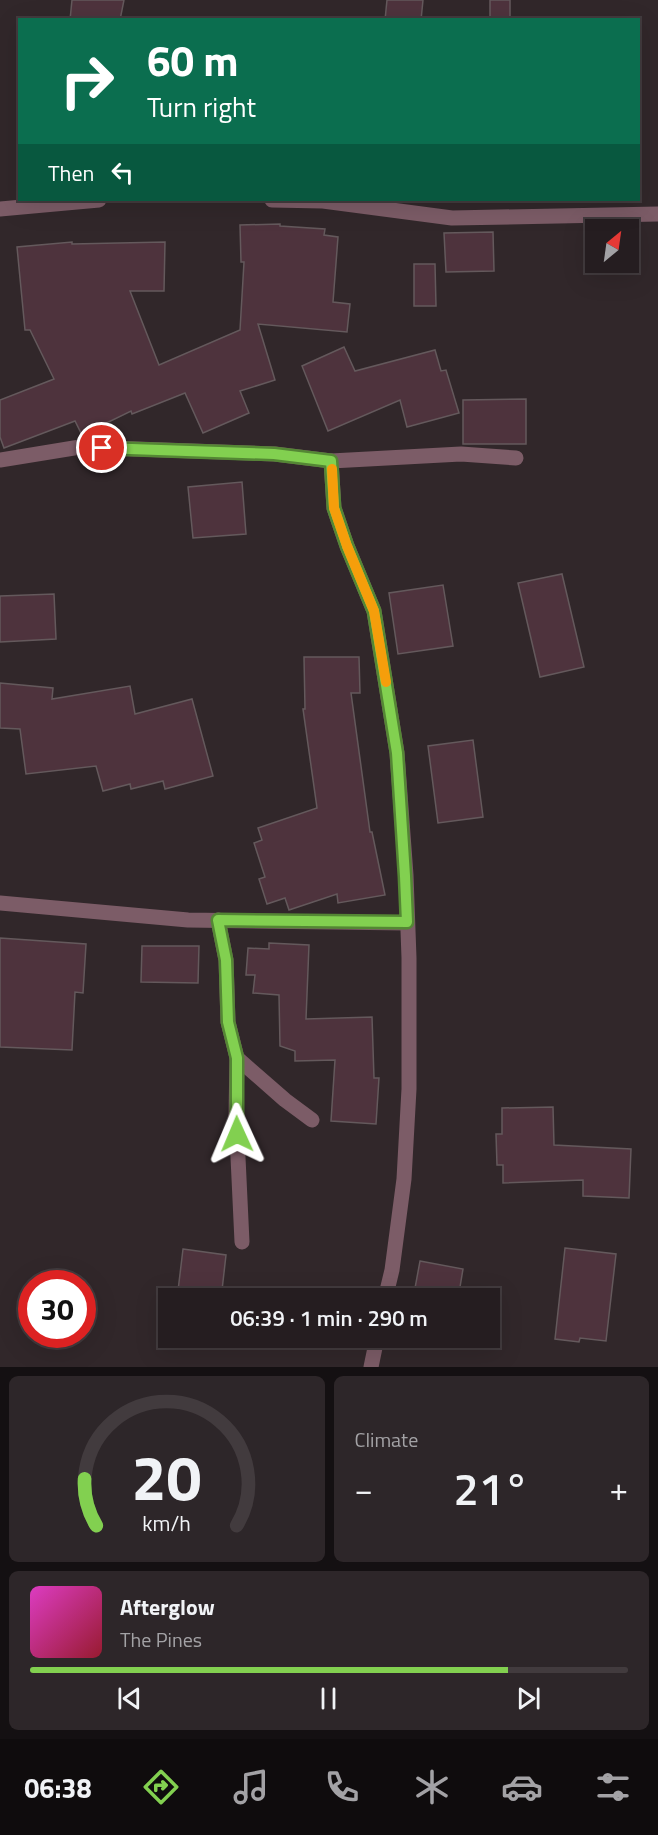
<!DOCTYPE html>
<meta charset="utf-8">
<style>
:root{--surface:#251d20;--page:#2d2629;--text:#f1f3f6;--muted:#a3a2a5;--line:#423b3e;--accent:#82d050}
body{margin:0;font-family:"Titillium Web",sans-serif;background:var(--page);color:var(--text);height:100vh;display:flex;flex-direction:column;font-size:22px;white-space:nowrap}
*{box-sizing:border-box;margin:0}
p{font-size:20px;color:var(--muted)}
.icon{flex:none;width:33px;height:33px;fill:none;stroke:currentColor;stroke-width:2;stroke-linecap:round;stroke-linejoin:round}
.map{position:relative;height:1367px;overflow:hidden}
.details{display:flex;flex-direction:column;gap:9px;padding:9px;background:#141012;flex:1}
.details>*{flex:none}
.top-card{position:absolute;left:18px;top:18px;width:622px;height:183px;border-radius:0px;box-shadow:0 6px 24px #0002,0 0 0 2px var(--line);background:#0b6e4f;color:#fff;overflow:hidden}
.needle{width:39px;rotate:29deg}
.controls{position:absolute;left:585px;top:219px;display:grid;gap:12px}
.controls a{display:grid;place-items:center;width:54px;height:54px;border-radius:0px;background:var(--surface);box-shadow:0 6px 24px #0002,0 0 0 2px var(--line);font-size:30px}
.speed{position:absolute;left:18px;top:1270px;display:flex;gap:12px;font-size:30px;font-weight:700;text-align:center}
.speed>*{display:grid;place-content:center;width:78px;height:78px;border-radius:50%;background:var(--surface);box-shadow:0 6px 24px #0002,0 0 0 2px var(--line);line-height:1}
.speed .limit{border:9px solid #d22;background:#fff;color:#111}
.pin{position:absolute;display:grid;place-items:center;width:51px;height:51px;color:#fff;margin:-26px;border:3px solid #fff;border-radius:50%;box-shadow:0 2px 6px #0007}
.me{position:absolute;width:66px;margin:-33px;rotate:359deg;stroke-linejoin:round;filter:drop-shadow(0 0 4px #0008)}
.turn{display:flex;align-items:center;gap:21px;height:126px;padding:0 30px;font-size:27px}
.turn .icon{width:78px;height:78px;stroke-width:2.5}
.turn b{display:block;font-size:42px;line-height:51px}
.then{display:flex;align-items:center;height:57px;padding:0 30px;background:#0003;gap:12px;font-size:22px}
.big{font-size:45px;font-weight:600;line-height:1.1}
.details .card{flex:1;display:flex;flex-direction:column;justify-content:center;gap:9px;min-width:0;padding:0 21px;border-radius:9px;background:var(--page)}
.details .dial{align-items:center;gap:0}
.dial svg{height:156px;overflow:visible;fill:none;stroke:var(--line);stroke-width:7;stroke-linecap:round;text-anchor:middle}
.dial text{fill:var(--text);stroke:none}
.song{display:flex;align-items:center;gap:18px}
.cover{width:72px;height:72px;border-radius:9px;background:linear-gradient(135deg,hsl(310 70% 55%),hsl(350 70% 35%))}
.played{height:6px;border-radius:3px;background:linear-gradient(90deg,var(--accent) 80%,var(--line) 80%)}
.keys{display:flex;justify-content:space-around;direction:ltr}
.heat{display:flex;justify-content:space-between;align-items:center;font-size:33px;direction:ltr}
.details .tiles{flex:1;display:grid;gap:9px;grid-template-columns:1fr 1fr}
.card:last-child{grid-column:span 2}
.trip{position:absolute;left:158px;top:1288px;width:342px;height:60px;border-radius:0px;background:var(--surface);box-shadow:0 6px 24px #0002,0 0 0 2px var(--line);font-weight:600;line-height:60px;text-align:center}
.tabs{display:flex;height:96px;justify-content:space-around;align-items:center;background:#0f0c0d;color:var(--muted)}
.tabs .icon{width:42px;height:42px}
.tabs .selected{color:var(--accent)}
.tabs b{font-size:27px;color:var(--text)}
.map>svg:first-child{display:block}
.building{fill:#4e333d;stroke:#64595c;stroke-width:1.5}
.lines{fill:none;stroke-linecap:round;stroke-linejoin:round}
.street{stroke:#7c5c67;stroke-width:15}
.route-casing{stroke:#548734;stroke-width:15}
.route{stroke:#82d050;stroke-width:10}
.slow{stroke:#f59e0b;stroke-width:10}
</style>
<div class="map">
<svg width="658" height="1367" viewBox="0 0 658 1367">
<rect width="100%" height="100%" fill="#31272a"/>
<g class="building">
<polygon points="72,0 124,0 120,20 70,20"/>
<polygon points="387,0 423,0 421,20 385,20"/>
<rect x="490" y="0" width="20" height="20"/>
<polygon points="280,224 280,226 325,229 324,235 338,237 333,302 350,304 347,332 258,324 275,380 240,391 249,413 203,433 185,393 132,414 131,411 82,435 75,421 4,448 0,437 0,400 54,379 30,330 25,330 17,247 72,242 72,244 165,242 164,291 130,291 159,365 240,330 244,262 241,262 240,225"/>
<polygon points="493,232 494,271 446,272 444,233"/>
<polygon points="414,264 435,264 436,306 414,306"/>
<polygon points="344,347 355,371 435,350 441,371 446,370 459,413 407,427 400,400 328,431 302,366"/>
<polygon points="526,399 526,444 463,444 463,400"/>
<polygon points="242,482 246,534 193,538 188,487"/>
<polygon points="562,574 584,667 540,677 518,583"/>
<polygon points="443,585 453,646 398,654 389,593"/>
<polygon points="54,594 56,639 0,642 0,596"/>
<polygon points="304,657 359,657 360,693 351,693 370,832 372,832 385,895 338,903 337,894 289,910 285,898 267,904 259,879 265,877 254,843 262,840 258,828 317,808 303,709 305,709"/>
<polygon points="0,683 53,688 52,699 130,686 135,714 192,699 213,776 165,789 163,781 131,789 130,784 103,791 96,766 26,774 20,729 0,728"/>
<polygon points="473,740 483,817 438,823 428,746"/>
<polygon points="0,938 86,944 83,993 75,992 72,1050 0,1047"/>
<polygon points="269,943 309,945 306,1019 372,1017 374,1078 379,1078 376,1124 331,1121 335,1060 295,1061 295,1051 280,1046 279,995 253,993 255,975 246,975 248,948 269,949"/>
<polygon points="142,946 199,946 198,983 141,982"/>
<polygon points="553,1107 554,1145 631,1149 629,1198 583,1196 583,1180 503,1183 503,1165 497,1165 496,1134 502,1134 502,1108"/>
<polygon points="565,1248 616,1254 606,1341 580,1338 579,1342 555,1339"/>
<polygon points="183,1249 226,1255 221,1299 177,1299"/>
<polygon points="420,1261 463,1269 458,1299 413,1299"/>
</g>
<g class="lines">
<g class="street">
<polyline points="272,200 323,201 452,218 658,214"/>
<polyline points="0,209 99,200"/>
<polyline points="0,460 80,447 275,454 331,461 334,508 347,546 374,611 397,753 406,875 409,958 409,1089 404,1179 392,1270 385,1299"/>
<polyline points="331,461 461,454 516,458"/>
<polyline points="0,903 188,920 407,923"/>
<polyline points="218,920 226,960 228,1022 237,1058 285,1100 312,1120"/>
<polyline points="237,1058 236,1115 242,1242"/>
<polyline points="371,1367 377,1338"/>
</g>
</g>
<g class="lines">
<g class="route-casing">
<polyline id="route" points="102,448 274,454 331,461 334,508 347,546 374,611 397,753 405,876 407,922 218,920 226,960 228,1022 237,1058 237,1134"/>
</g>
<use href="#route" class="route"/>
<polyline class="slow" points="332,469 334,508 347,546 374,611 386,682"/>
</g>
</svg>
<div class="controls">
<a><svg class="needle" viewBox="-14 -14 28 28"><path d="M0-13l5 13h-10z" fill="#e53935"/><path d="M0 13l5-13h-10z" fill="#a3a2a5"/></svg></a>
</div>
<div class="speed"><div class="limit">30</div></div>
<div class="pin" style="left:102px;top:448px;background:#d93025"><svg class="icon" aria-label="arrive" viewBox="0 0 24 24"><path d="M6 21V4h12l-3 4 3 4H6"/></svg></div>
<svg class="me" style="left:237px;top:1134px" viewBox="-20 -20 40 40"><path d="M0-17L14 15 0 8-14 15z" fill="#82d050" stroke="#fff" stroke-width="4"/></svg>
<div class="trip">06:39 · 1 min · 290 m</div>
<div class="top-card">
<div class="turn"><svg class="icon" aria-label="right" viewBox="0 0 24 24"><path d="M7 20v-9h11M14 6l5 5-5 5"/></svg><div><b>60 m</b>Turn right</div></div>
<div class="then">Then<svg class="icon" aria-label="left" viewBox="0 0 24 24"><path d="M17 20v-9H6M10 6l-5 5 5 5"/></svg></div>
</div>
</div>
<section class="details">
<div class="tiles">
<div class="card dial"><svg viewBox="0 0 100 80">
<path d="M14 69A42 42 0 1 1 86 69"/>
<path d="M14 69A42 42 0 0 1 8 45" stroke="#82d050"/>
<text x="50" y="56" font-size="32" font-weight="700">20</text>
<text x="50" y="72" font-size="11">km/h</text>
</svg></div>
<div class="card"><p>Climate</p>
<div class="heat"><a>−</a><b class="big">21°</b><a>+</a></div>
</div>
<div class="card">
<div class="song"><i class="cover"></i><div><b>Afterglow</b><p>The Pines</p></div></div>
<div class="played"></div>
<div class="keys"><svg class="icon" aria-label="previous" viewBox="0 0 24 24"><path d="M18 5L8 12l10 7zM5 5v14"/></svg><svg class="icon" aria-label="pause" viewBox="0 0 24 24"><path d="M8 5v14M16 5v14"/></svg><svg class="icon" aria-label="next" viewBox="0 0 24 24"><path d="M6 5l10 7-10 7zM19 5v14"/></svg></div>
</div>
</div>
</section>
<nav class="tabs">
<b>06:38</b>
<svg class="icon selected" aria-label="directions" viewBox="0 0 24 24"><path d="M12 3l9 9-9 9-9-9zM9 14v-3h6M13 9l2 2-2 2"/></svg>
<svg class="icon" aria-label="music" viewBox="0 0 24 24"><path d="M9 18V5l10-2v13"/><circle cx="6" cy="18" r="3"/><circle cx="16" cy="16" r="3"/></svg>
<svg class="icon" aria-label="phone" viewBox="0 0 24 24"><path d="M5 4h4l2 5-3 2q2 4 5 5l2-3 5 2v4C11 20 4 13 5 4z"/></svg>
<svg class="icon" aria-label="climate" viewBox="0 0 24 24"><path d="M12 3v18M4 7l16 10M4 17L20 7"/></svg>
<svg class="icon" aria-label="car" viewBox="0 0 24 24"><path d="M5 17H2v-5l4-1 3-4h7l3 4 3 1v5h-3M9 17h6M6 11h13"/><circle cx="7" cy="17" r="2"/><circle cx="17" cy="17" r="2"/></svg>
<svg class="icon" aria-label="filters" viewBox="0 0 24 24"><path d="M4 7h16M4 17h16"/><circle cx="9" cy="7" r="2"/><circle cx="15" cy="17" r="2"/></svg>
</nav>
